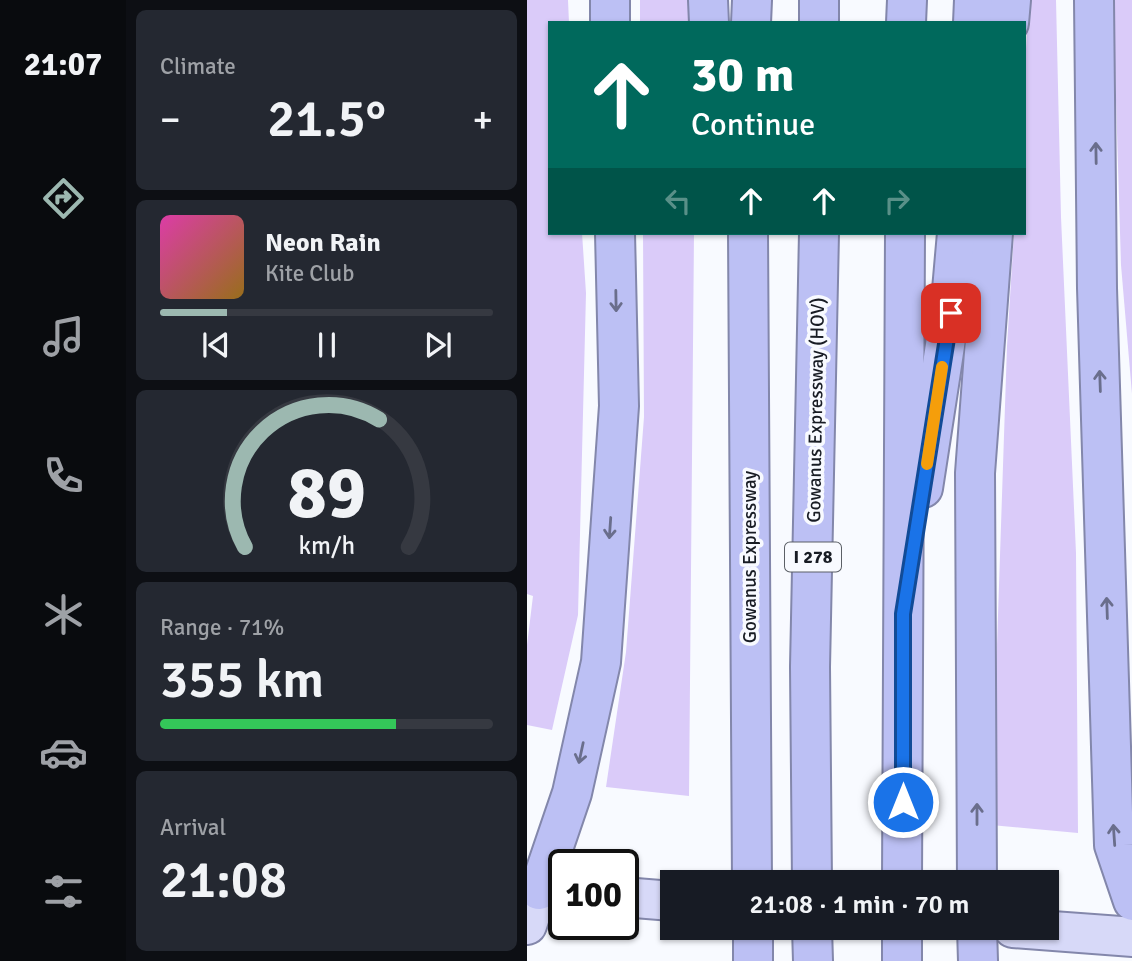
<!DOCTYPE html>
<meta charset="utf-8">
<style>
:root{--surface:#171b24;--page:#242831;--text:#f1f3f6;--muted:#9ea1a6;--line:#363941;--accent:#9cb8b0}
body{margin:0;font-family:Signika,sans-serif;background:var(--page);color:var(--text);height:100vh;display:flex;flex-direction:column;font-size:26px;white-space:nowrap}
*{box-sizing:border-box;margin:0}
p{font-size:23px;color:var(--muted)}
.icon{flex:none;width:38px;height:38px;fill:none;stroke:currentColor;stroke-width:2;stroke-linecap:round;stroke-linejoin:round}
.map{position:relative;flex:1;overflow:hidden}
.drawer{display:flex;flex-direction:column;gap:10px;padding:10px;background:#0d0f14;width:401px}
.drawer>*{flex:none}
.guide{position:absolute;left:21px;top:21px;width:478px;height:214px;border-radius:0px;box-shadow:0 2px 5px #0004;background:#00695c;color:#fff;overflow:hidden}
.speed{position:absolute;left:21px;top:849px;display:flex;gap:14px;font-size:35px;font-weight:700;text-align:center}
.speed>*{display:grid;place-content:center;width:91px;height:91px;border-radius:50%;background:var(--surface);box-shadow:0 2px 5px #0004;line-height:1}
.speed .limit{border:4px solid #111;border-radius:10px;background:#fff;color:#111}
.pin{position:absolute;display:grid;place-items:center;width:60px;height:60px;color:#fff;margin:-30px;border-radius:14px;box-shadow:0 4px 10px #0006}
.me{position:absolute;width:77px;margin:-38px;rotate:0deg;stroke-linejoin:round;filter:drop-shadow(0 0 5px #0008)}
.turn{display:flex;align-items:center;gap:24px;height:147px;padding:0 28px;font-size:32px}
.turn .icon{width:91px;height:91px;stroke-width:2.5}
.turn b{display:block;font-size:49px;line-height:60px}
.lanes{display:flex;align-items:center;height:66px;padding:0 28px;background:#0003;justify-content:center;gap:35px;direction:ltr}
.lanes .off{opacity:.35}
.big{font-size:52px;font-weight:600;line-height:1.1}
.drawer .widget{flex:1;display:flex;flex-direction:column;justify-content:center;gap:10px;min-width:0;padding:0 24px;border-radius:10px;background:var(--page)}
.drawer .dial{align-items:center;gap:0}
.dial svg{height:182px;overflow:visible;fill:none;stroke:var(--line);stroke-width:7;stroke-linecap:round;text-anchor:middle}
.dial text{fill:var(--text);stroke:none}
.song{display:flex;align-items:center;gap:21px}
.cover{width:84px;height:84px;border-radius:10px;background:linear-gradient(135deg,hsl(320 70% 55%),hsl(40 70% 35%))}
.played{height:7px;border-radius:4px;background:linear-gradient(90deg,var(--accent) 20%,var(--line) 20%)}
.keys{display:flex;justify-content:space-around;direction:ltr}
.heat{display:flex;justify-content:space-between;align-items:center;font-size:38px;direction:ltr}
.charge{height:10px;border-radius:5px;background:linear-gradient(90deg,#34c759 71%,var(--line) 0)}
.trip{position:absolute;left:133px;top:870px;width:399px;height:70px;border-radius:0px;background:var(--surface);box-shadow:0 2px 5px #0004;font-weight:600;line-height:70px;text-align:center}
main{display:flex;flex:1;min-height:0}
.tabs{display:flex;flex-direction:column;width:126px;justify-content:space-around;align-items:center;background:#090b0e;color:var(--muted)}
.tabs .icon{width:49px;height:49px}
.tabs .on{color:var(--accent)}
.tabs b{font-size:32px;color:var(--text)}
.map>svg:first-child{display:block}
.green{fill:#dacbf9}
.lines{fill:none;stroke-linecap:round;stroke-linejoin:round}
.major-casing{stroke:#8387ab;stroke-width:42}
.highway-casing{stroke:#8387ab;stroke-width:42}
.major{stroke:#d7d9f8;stroke-width:38}
.highway{stroke:#bcc0f4;stroke-width:38}
.oneway{stroke:#6a6e8c}
.route-casing{stroke:#114b97;stroke-width:18}
.route{stroke:#1a73e8;stroke-width:12}
.slow{stroke:#f59e0b;stroke-width:12}
.labels{text-anchor:middle;dominant-baseline:central;stroke-width:7;stroke-linejoin:round;paint-order:stroke}
.shield{fill:#f8faff;stroke:#5b5f66;stroke-width:2}
.shield-label{font-size:18px;font-weight:bold;fill:#181c24}
.street-label{font-size:19px;fill:#181c24;stroke:#f8faff}
</style>
<main>
<nav class="tabs">
<b>21:07</b>
<svg class="icon on" aria-label="directions" viewBox="0 0 24 24"><path d="M12 3l9 9-9 9-9-9zM9 14v-3h6M13 9l2 2-2 2"/></svg>
<svg class="icon" aria-label="music" viewBox="0 0 24 24"><path d="M9 18V5l10-2v13"/><circle cx="6" cy="18" r="3"/><circle cx="16" cy="16" r="3"/></svg>
<svg class="icon" aria-label="phone" viewBox="0 0 24 24"><path d="M5 4h4l2 5-3 2q2 4 5 5l2-3 5 2v4C11 20 4 13 5 4z"/></svg>
<svg class="icon" aria-label="climate" viewBox="0 0 24 24"><path d="M12 3v18M4 7l16 10M4 17L20 7"/></svg>
<svg class="icon" aria-label="car" viewBox="0 0 24 24"><path d="M5 17H2v-5l4-1 3-4h7l3 4 3 1v5h-3M9 17h6M6 11h13"/><circle cx="7" cy="17" r="2"/><circle cx="17" cy="17" r="2"/></svg>
<svg class="icon" aria-label="filters" viewBox="0 0 24 24"><path d="M4 7h16M4 17h16"/><circle cx="9" cy="7" r="2"/><circle cx="15" cy="17" r="2"/></svg>
</nav>
<section class="drawer">
<div class="widget"><p>Climate</p>
<div class="heat"><a>−</a><b class="big">21.5°</b><a>+</a></div>
</div>
<div class="widget">
<div class="song"><i class="cover"></i><div><b>Neon Rain</b><p>Kite Club</p></div></div>
<div class="played"></div>
<div class="keys"><svg class="icon" aria-label="previous" viewBox="0 0 24 24"><path d="M18 5L8 12l10 7zM5 5v14"/></svg><svg class="icon" aria-label="pause" viewBox="0 0 24 24"><path d="M8 5v14M16 5v14"/></svg><svg class="icon" aria-label="next" viewBox="0 0 24 24"><path d="M6 5l10 7-10 7zM19 5v14"/></svg></div>
</div>
<div class="widget dial"><svg viewBox="0 0 100 80">
<path d="M14 69A42 42 0 1 1 86 69"/>
<path d="M14 69A42 42 0 0 1 73 13" stroke="#9cb8b0"/>
<text x="50" y="56" font-size="32" font-weight="700">89</text>
<text x="50" y="72" font-size="11">km/h</text>
</svg></div>
<div class="widget"><p>Range · 71%</p><b class="big">355 km</b><div class="charge"></div></div>
<div class="widget"><p>Arrival</p><b class="big">21:08</b></div>
</section>
<div class="map">
<svg width="606" height="961" viewBox="0 0 606 961">
<rect width="100%" height="100%" fill="#f8faff"/>
<g class="green">
<polygon points="0,0 41,0 42,23 23,23 23,233 55,233 59,293 51,615 25,730 0,725 0,645 6,596 0,594"/>
<polygon points="113,0 165,0 166,23 113,23"/>
<polygon points="502,0 529,0 534,217 549,553 551,833 464,825 480,346 487,233 497,233 497,82"/>
<polygon points="586,0 605,0 605,394 594,265"/>
<polygon points="116,233 167,233 162,796 79,787 99,652 117,417"/>
</g>
<g class="lines">
<g class="major-casing">
<g id="major">
<polyline points="96,897 145,901"/>
<polyline points="0,925 12,890"/>
<polyline points="486,928 606,937"/>
</g>
</g>
<g class="highway-casing">
<g id="highway">
<polyline points="83,0 83,23"/>
<polyline points="181,0 182,23"/>
<polyline points="292,0 292,23"/>
<polyline points="567,0 570,288 587,845 606,901"/>
<polyline points="224,23 225,0"/>
<polyline points="379,23 380,0"/>
<polyline points="446,23 447,0"/>
<polyline points="482,23 484,0"/>
<polyline points="221,233 225,882"/>
<polyline points="396,488 423,313 430,233"/>
<polyline points="285,882 283,667 292,233"/>
<polyline points="375,882 378,233"/>
<polyline points="450,882 448,473 466,233"/>
<polyline points="12,890 45,793 74,662 92,406 88,233"/>
<polyline points="226,928 226,961"/>
<polyline points="285,928 286,961"/>
<polyline points="450,928 451,961"/>
<polyline points="375,961 375,928"/>
</g>
</g>
<use href="#major" class="major"/>
<use href="#highway" class="highway"/>
</g>
<defs><path id="oneway-shaft" d="M-6 0H5M1.5-3L5.5 0L1.5 3" fill="none" stroke-width="1.6" stroke-linecap="round" stroke-linejoin="round" transform="scale(1.75)"/></defs>
<g class="oneway">
<use href="#oneway-shaft" transform="translate(569 153) rotate(-91)"/>
<use href="#oneway-shaft" transform="translate(89 301) rotate(89)"/>
<use href="#oneway-shaft" transform="translate(573 381) rotate(-92)"/>
<use href="#oneway-shaft" transform="translate(83 528) rotate(94)"/>
<use href="#oneway-shaft" transform="translate(580 608) rotate(-92)"/>
<use href="#oneway-shaft" transform="translate(54 753) rotate(102)"/>
<use href="#oneway-shaft" transform="translate(450 814) rotate(-90)"/>
<use href="#oneway-shaft" transform="translate(587 835) rotate(-94)"/>
</g>
<g class="lines">
<g class="route-casing">
<polyline id="route" points="376,802 376,614 424,313"/>
</g>
<use href="#route" class="route"/>
<polyline class="slow" points="400,464 415,367"/>
</g>
<g class="labels">
<rect class="shield" x="258" y="542.5" width="56" height="29" rx="5"/>
<g class="shield-label">
<text x="286" y="557">I 278</text>
</g>
<g class="street-label">
<text transform="translate(289 410) rotate(-89)">Gowanus Expressway (HOV)</text>
<text transform="translate(223 557) rotate(-90)">Gowanus Expressway</text>
</g>
</g>
</svg>
<div class="speed"><div class="limit">100</div></div>
<div class="pin" style="left:424px;top:313px;background:#d93025"><svg class="icon" aria-label="arrive" viewBox="0 0 24 24"><path d="M6 21V4h12l-3 4 3 4H6"/></svg></div>
<svg class="me" style="left:376px;top:802px" viewBox="-20 -20 40 40"><circle r="17" fill="#1a73e8" stroke="#fff" stroke-width="3"/><path d="M0-11L8 9 0 5-8 9z" fill="#fff"/></svg>
<div class="trip">21:08 · 1 min · 70 m</div>
<div class="guide">
<div class="turn"><svg class="icon" aria-label="ahead" viewBox="0 0 24 24"><path d="M12 20V5M6 11l6-6 6 6"/></svg><div><b>30 m</b>Continue</div></div>
<div class="lanes"><svg class="icon off" aria-label="left" viewBox="0 0 24 24"><path d="M17 20v-9H6M10 6l-5 5 5 5"/></svg><svg class="icon" aria-label="ahead" viewBox="0 0 24 24"><path d="M12 20V5M6 11l6-6 6 6"/></svg><svg class="icon" aria-label="ahead" viewBox="0 0 24 24"><path d="M12 20V5M6 11l6-6 6 6"/></svg><svg class="icon off" aria-label="right" viewBox="0 0 24 24"><path d="M7 20v-9h11M14 6l5 5-5 5"/></svg></div>
</div>
</div>
</main>
